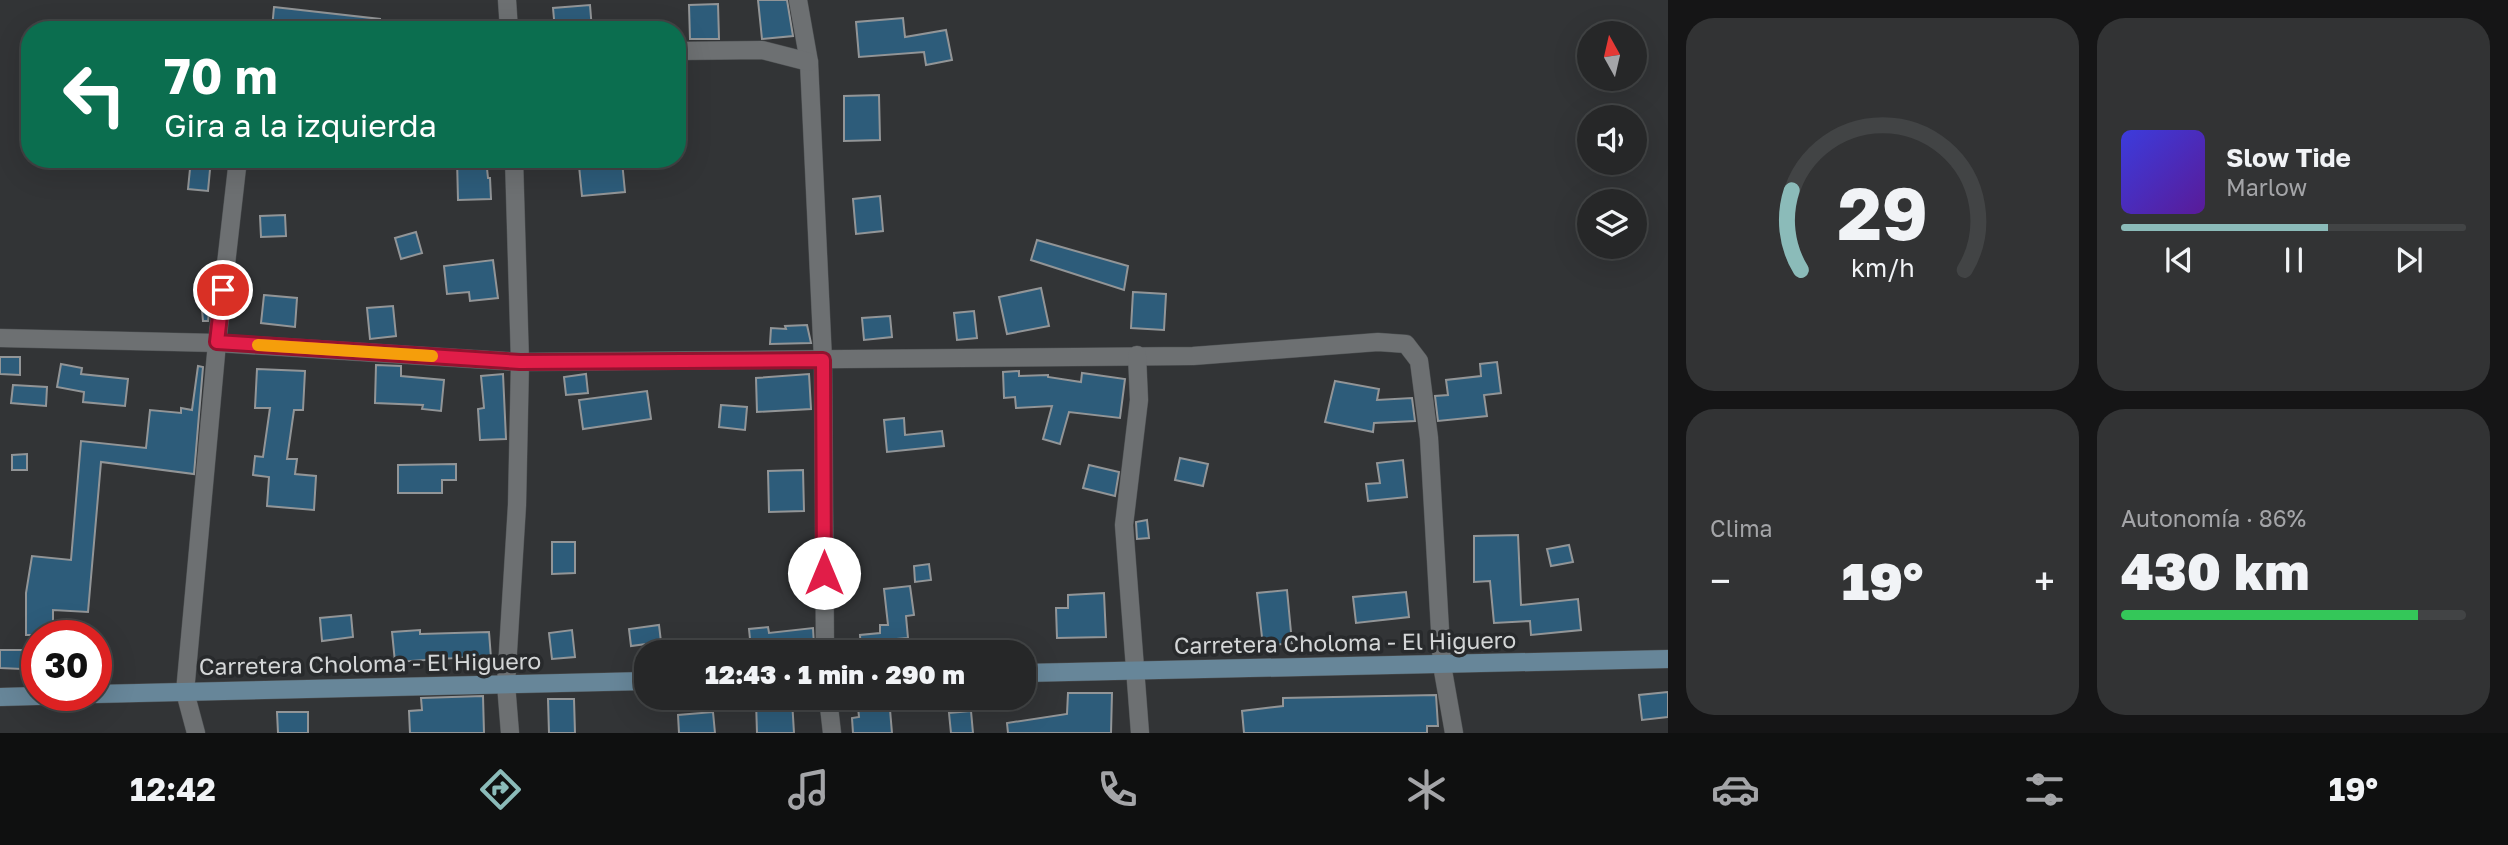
<!DOCTYPE html>
<html lang="es">
<meta charset="utf-8">
<style>
:root{--surface:#262728;--page:#323334;--text:#f1f3f6;--muted:#a4a5a8;--line:#424445;--accent:#8bbbb9}
body{margin:0;font-family:"Golos Text",sans-serif;background:var(--page);color:var(--text);height:100vh;display:flex;flex-direction:column;font-size:26px;white-space:nowrap}
*{box-sizing:border-box;margin:0}
p{font-size:23px;color:var(--muted)}
.icon{flex:none;width:38px;height:38px;fill:none;stroke:currentColor;stroke-width:2;stroke-linecap:round;stroke-linejoin:round}
.map{position:relative;flex:1;overflow:hidden}
.drawer{display:flex;flex-direction:column;gap:18px;padding:18px;background:#151516;width:840px}
.drawer>*{flex:none}
.banner{position:absolute;left:21px;top:21px;width:665px;height:147px;border-radius:28px;box-shadow:0 7px 28px #0002,0 0 0 2px var(--line);background:#0b6e4f;color:#fff;overflow:hidden}
.needle{width:46px;rotate:352deg}
.buttons{position:absolute;left:1577px;top:21px;display:grid;gap:14px}
.buttons a{display:grid;place-items:center;width:70px;height:70px;border-radius:50%;background:var(--surface);box-shadow:0 7px 28px #0002,0 0 0 2px var(--line);font-size:35px}
.speed{position:absolute;left:21px;top:620px;display:flex;gap:14px;font-size:35px;font-weight:700;text-align:center}
.speed>*{display:grid;place-content:center;width:91px;height:91px;border-radius:50%;background:var(--surface);box-shadow:0 7px 28px #0002,0 0 0 2px var(--line);line-height:1}
.speed .limit{border:10px solid #d22;background:#fff;color:#111}
.pin{position:absolute;display:grid;place-items:center;width:60px;height:60px;color:#fff;margin:-30px;border:4px solid #fff;border-radius:50%;box-shadow:0 2px 7px #0007}
.me{position:absolute;width:77px;margin:-38px;rotate:0deg;stroke-linejoin:round;filter:drop-shadow(0 0 5px #0008)}
.turn{display:flex;align-items:center;gap:24px;height:147px;padding:0 28px;font-size:32px}
.turn .icon{width:91px;height:91px;stroke-width:2.5}
.turn b{display:block;font-size:49px;line-height:60px}
.big{font-size:52px;font-weight:800;line-height:1.1}
.drawer .tile{flex:1;display:flex;flex-direction:column;justify-content:center;gap:10px;min-width:0;padding:0 24px;border-radius:28px;background:var(--page)}
.drawer .dial{align-items:center;gap:0}
.dial svg{height:182px;overflow:visible;fill:none;stroke:var(--line);stroke-width:7;stroke-linecap:round;text-anchor:middle}
.dial text{fill:var(--text);stroke:none}
.song{display:flex;align-items:center;gap:21px}
.cover{width:84px;height:84px;border-radius:10px;background:linear-gradient(135deg,hsl(240 70% 55%),hsl(270 70% 35%))}
.played{height:7px;border-radius:4px;background:linear-gradient(90deg,var(--accent) 60%,var(--line) 60%)}
.keys{display:flex;justify-content:space-around;direction:ltr}
.heat{display:flex;justify-content:space-between;align-items:center;font-size:38px;direction:ltr}
.charge{height:10px;border-radius:5px;background:linear-gradient(90deg,#34c759 86%,var(--line) 0)}
.drawer .tiles{flex:1;display:grid;gap:18px;grid-template-columns:repeat(2,1fr)}
.trip{position:absolute;left:634px;top:640px;width:402px;height:70px;border-radius:28px;background:var(--surface);box-shadow:0 7px 28px #0002,0 0 0 2px var(--line);font-weight:800;line-height:70px;text-align:center}
.tabs{display:flex;height:112px;justify-content:space-around;align-items:center;background:#0f1010;color:var(--muted)}
.tabs .icon{width:49px;height:49px}
.tabs .selected{color:var(--accent)}
.tabs b{font-size:32px;color:var(--text)}
main{display:flex;flex:1;min-height:0}
.map>svg:first-child{display:block}
.building{fill:#2d5c7a;stroke:#929597;stroke-width:2}
.lines{fill:none;stroke-linecap:round;stroke-linejoin:round}
.street-casing{stroke:#4d5052;stroke-width:19}
.secondary-casing{stroke:#4d5052;stroke-width:19}
.street{stroke:#6d7072;stroke-width:18}
.secondary{stroke:#678699;stroke-width:18}
.route-casing{stroke:#92132f;stroke-width:18}
.route{stroke:#e11d48;stroke-width:12}
.slow{stroke:#f59e0b;stroke-width:12}
.labels{text-anchor:middle;dominant-baseline:central;stroke-width:7;stroke-linejoin:round;paint-order:stroke}
.street-label{font-size:23px;fill:#d4d6d7;stroke:#282a2c}
</style>
<main>
<div class="map">
<svg width="1668" height="733" viewBox="0 0 1668 733">
<rect width="100%" height="100%" fill="#323436"/>
<g class="building">
<polygon points="758,0 787,0 793,36 762,39"/>
<polygon points="718,4 719,39 690,39 689,5"/>
<polygon points="590,5 592,30 555,30 553,8"/>
<polygon points="274,7 380,19 379,30 272,29"/>
<polygon points="903,18 905,37 946,30 952,60 926,65 924,52 859,57 856,22"/>
<polygon points="879,95 880,140 844,141 844,96"/>
<polygon points="191,159 211,159 208,191 188,189"/>
<polygon points="457,159 486,159 488,178 490,178 491,199 458,200"/>
<polygon points="622,161 625,192 582,196 579,166"/>
<polygon points="880,196 883,231 856,234 853,199"/>
<polygon points="285,215 286,236 261,237 260,216"/>
<polygon points="416,232 422,253 401,259 395,238"/>
<polygon points="1037,240 1128,266 1124,290 1031,260"/>
<polygon points="493,260 498,298 470,301 469,292 447,294 444,266"/>
<polygon points="212,286 208,321 203,321 200,287"/>
<polygon points="1041,288 1049,326 1007,334 999,297"/>
<polygon points="1133,292 1166,294 1164,330 1131,328"/>
<polygon points="264,295 297,298 295,327 261,323"/>
<polygon points="393,306 396,336 370,339 367,308"/>
<polygon points="974,311 977,338 957,340 954,313"/>
<polygon points="890,316 892,337 864,340 862,318"/>
<polygon points="807,325 811,343 770,344 771,328 786,329 785,326"/>
<polygon points="0,357 20,357 20,375 0,374"/>
<polygon points="1497,362 1501,393 1484,395 1487,416 1438,421 1435,396 1448,395 1446,380 1481,376 1480,364"/>
<polygon points="61,364 82,368 81,374 128,379 125,406 83,402 84,392 57,387"/>
<polygon points="376,365 401,366 401,376 444,380 441,411 422,409 423,405 375,403"/>
<polygon points="198,366 203,367 194,474 101,462 88,612 53,610 53,635 26,635 26,593 32,556 71,560 81,441 146,448 150,410 181,413 181,408 192,410"/>
<polygon points="257,369 305,371 303,410 294,410 287,459 297,459 295,474 316,476 314,510 267,506 269,477 253,475 255,456 263,457 270,408 255,408"/>
<polygon points="1019,371 1019,376 1048,375 1048,377 1081,382 1082,373 1125,379 1120,418 1069,412 1060,444 1043,439 1052,406 1016,408 1015,397 1004,398 1003,372"/>
<polygon points="503,374 506,439 480,440 478,409 484,408 481,376"/>
<polygon points="586,374 588,393 566,395 564,377"/>
<polygon points="809,374 811,409 757,412 756,378"/>
<polygon points="1335,381 1379,389 1377,400 1412,398 1415,421 1374,423 1373,432 1325,422"/>
<polygon points="13,385 47,387 46,406 11,403"/>
<polygon points="647,391 651,419 583,429 579,400"/>
<polygon points="721,405 747,407 745,430 719,427"/>
<polygon points="904,418 905,435 942,431 944,446 887,452 884,420"/>
<polygon points="27,454 27,470 12,470 12,455"/>
<polygon points="1180,458 1208,464 1203,486 1175,480"/>
<polygon points="1403,460 1407,497 1368,501 1366,484 1380,483 1377,463"/>
<polygon points="456,464 456,480 442,480 442,493 398,493 398,465"/>
<polygon points="1089,465 1119,472 1115,496 1083,488"/>
<polygon points="803,470 804,511 769,512 768,471"/>
<polygon points="1147,520 1149,538 1137,539 1136,522"/>
<polygon points="1518,535 1521,605 1578,599 1581,630 1531,635 1530,621 1494,623 1490,581 1474,582 1474,536"/>
<polygon points="552,542 575,542 575,573 552,574"/>
<polygon points="1569,545 1573,562 1551,566 1547,549"/>
<polygon points="929,564 931,580 915,582 914,566"/>
<polygon points="910,586 914,615 906,616 908,638 886,640 888,653 861,653 860,635 880,633 880,625 888,625 884,589"/>
<polygon points="1287,590 1292,643 1263,646 1257,593"/>
<polygon points="1406,592 1409,617 1356,623 1353,597"/>
<polygon points="1104,593 1106,637 1057,638 1056,608 1068,608 1068,595"/>
<polygon points="351,615 353,637 322,641 320,618"/>
<polygon points="659,625 661,642 631,646 629,629"/>
<polygon points="768,627 769,633 813,628 814,645 751,649 749,629"/>
<polygon points="420,630 420,634 489,632 491,658 471,659 471,657 395,662 392,632"/>
<polygon points="572,630 575,657 552,659 549,633"/>
<polygon points="0,650 22,650 22,669 0,668"/>
<polygon points="1668,692 1668,717 1642,720 1639,695"/>
<polygon points="1068,693 1112,693 1111,733 1008,733 1007,723 1067,714"/>
<polygon points="1436,695 1438,726 1427,726 1427,733 1244,733 1242,711 1283,706 1283,698"/>
<polygon points="483,696 484,733 410,733 409,711 422,710 421,698"/>
<polygon points="864,698 889,698 892,733 853,733 852,718 859,717 858,707 865,706"/>
<polygon points="548,699 574,699 575,733 549,733"/>
<polygon points="792,700 794,733 757,733 756,701"/>
<polygon points="971,711 973,733 951,733 949,713"/>
<polygon points="277,712 308,712 308,733 278,733"/>
<polygon points="713,712 715,733 679,733 678,715"/>
</g>
<g class="lines">
<g class="street-casing">
<g id="street">
<polyline points="507,0 509,30"/>
<polyline points="798,0 809,62 823,360 825,653"/>
<polyline points="677,51 762,50 809,62"/>
<polyline points="0,338 217,343 520,362 1193,356 1378,342 1406,344 1419,361 1429,438 1442,665 1454,733"/>
<polyline points="1137,355 1139,400 1124,525 1140,733"/>
<polyline points="828,698 832,733"/>
<polyline points="196,733 185,692 217,343 238,159"/>
<polyline points="510,733 506,684 517,505 520,362 514,159"/>
</g>
</g>
<g class="secondary-casing">
<g id="secondary">
<polyline points="1024,673 1668,659"/>
<polyline points="96,694 646,681"/>
<polyline points="0,697 73,695"/>
</g>
</g>
<use href="#street" class="street"/>
<use href="#secondary" class="secondary"/>
</g>
<g class="lines">
<g class="route-casing">
<polyline id="route" points="223,290 217,342 520,362 823,360 824,573"/>
</g>
<use href="#route" class="route"/>
<polyline class="slow" points="258,345 432,356"/>
</g>
<g class="labels">
<g class="street-label">
<text transform="translate(1345 642) rotate(-1)">Carretera Choloma - El Higuero</text>
<text transform="translate(370 663) rotate(-1)">Carretera Choloma - El Higuero</text>
</g>
</g>
</svg>
<div class="buttons">
<a><svg class="needle" viewBox="-14 -14 28 28"><path d="M0-13l5 13h-10z" fill="#e53935"/><path d="M0 13l5-13h-10z" fill="#a4a5a8"/></svg></a>
<a><svg class="icon" aria-label="sound" viewBox="0 0 24 24"><path d="M4 9h4l5-4v14l-5-4H4zM17 9q2 3 0 6"/></svg></a>
<a><svg class="icon" aria-label="layers" viewBox="0 0 24 24"><path d="M12 4l9 5-9 5-9-5zM3 14l9 5 9-5"/></svg></a>
</div>
<div class="speed"><div class="limit">30</div></div>
<div class="pin" style="left:223px;top:290px;background:#d93025"><svg class="icon" aria-label="arrive" viewBox="0 0 24 24"><path d="M6 21V4h12l-3 4 3 4H6"/></svg></div>
<svg class="me" style="left:824px;top:573px" viewBox="-20 -20 40 40"><circle r="19" fill="#fff"/><path d="M0-13L10 11 0 6-10 11z" fill="#e11d48"/></svg>
<div class="trip">12:43 · 1 min · 290 m</div>
<div class="banner">
<div class="turn"><svg class="icon" aria-label="left" viewBox="0 0 24 24"><path d="M17 20v-9H6M10 6l-5 5 5 5"/></svg><div><b>70 m</b>Gira a la izquierda</div></div>
</div>
</div>
<section class="drawer">
<div class="tiles">
<div class="tile dial"><svg viewBox="0 0 100 80">
<path d="M14 69A42 42 0 1 1 86 69"/>
<path d="M14 69A42 42 0 0 1 10 34" stroke="#8bbbb9"/>
<text x="50" y="56" font-size="32" font-weight="700">29</text>
<text x="50" y="72" font-size="11">km/h</text>
</svg></div>
<div class="tile">
<div class="song"><i class="cover"></i><div><b>Slow Tide</b><p>Marlow</p></div></div>
<div class="played"></div>
<div class="keys"><svg class="icon" aria-label="previous" viewBox="0 0 24 24"><path d="M18 5L8 12l10 7zM5 5v14"/></svg><svg class="icon" aria-label="pause" viewBox="0 0 24 24"><path d="M8 5v14M16 5v14"/></svg><svg class="icon" aria-label="next" viewBox="0 0 24 24"><path d="M6 5l10 7-10 7zM19 5v14"/></svg></div>
</div>
<div class="tile"><p>Clima</p>
<div class="heat"><a>−</a><b class="big">19°</b><a>+</a></div>
</div>
<div class="tile"><p>Autonomía · 86%</p><b class="big">430 km</b><div class="charge"></div></div>
</div>
</section>
</main>
<nav class="tabs">
<b>12:42</b>
<svg class="icon selected" aria-label="directions" viewBox="0 0 24 24"><path d="M12 3l9 9-9 9-9-9zM9 14v-3h6M13 9l2 2-2 2"/></svg>
<svg class="icon" aria-label="music" viewBox="0 0 24 24"><path d="M9 18V5l10-2v13"/><circle cx="6" cy="18" r="3"/><circle cx="16" cy="16" r="3"/></svg>
<svg class="icon" aria-label="phone" viewBox="0 0 24 24"><path d="M5 4h4l2 5-3 2q2 4 5 5l2-3 5 2v4C11 20 4 13 5 4z"/></svg>
<svg class="icon" aria-label="climate" viewBox="0 0 24 24"><path d="M12 3v18M4 7l16 10M4 17L20 7"/></svg>
<svg class="icon" aria-label="car" viewBox="0 0 24 24"><path d="M5 17H2v-5l4-1 3-4h7l3 4 3 1v5h-3M9 17h6M6 11h13"/><circle cx="7" cy="17" r="2"/><circle cx="17" cy="17" r="2"/></svg>
<svg class="icon" aria-label="filters" viewBox="0 0 24 24"><path d="M4 7h16M4 17h16"/><circle cx="9" cy="7" r="2"/><circle cx="15" cy="17" r="2"/></svg>
<b>19°</b>
</nav>
